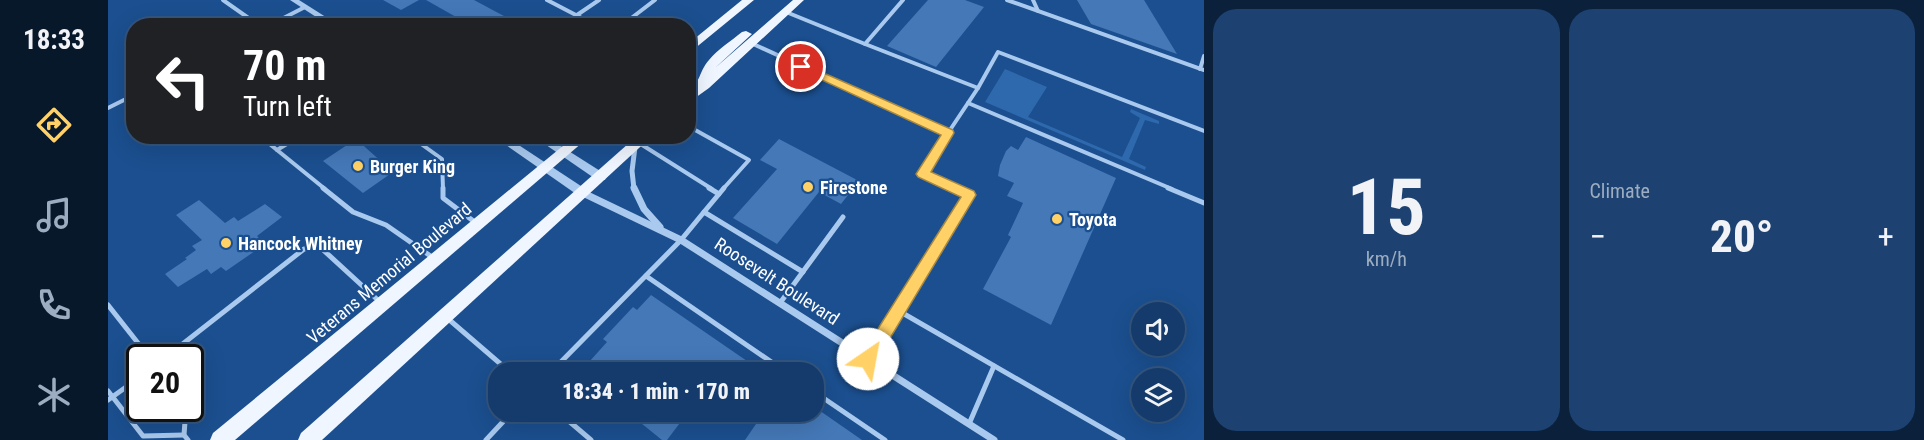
<!DOCTYPE html>
<meta charset="utf-8">
<style>
:root{--surface:#143b6b;--page:#1d4271;--text:#f1f3f6;--muted:#9dadc1;--line:#33557e;--accent:#ffd166}
body{margin:0;font-family:"Roboto Condensed",sans-serif;background:var(--page);color:var(--text);height:100vh;display:flex;flex-direction:column;font-size:22px;white-space:nowrap}
*{box-sizing:border-box;margin:0}
p{font-size:20px;color:var(--muted)}
.icon{flex:none;width:33px;height:33px;fill:none;stroke:currentColor;stroke-width:2;stroke-linecap:round;stroke-linejoin:round}
.map{position:relative;flex:1;overflow:hidden}
.drawer{display:flex;flex-direction:column;gap:9px;padding:9px;background:#0b203b;width:720px}
.drawer>*{flex:none}
.banner{position:absolute;left:18px;top:18px;width:570px;height:126px;border-radius:24px;box-shadow:0 6px 24px #0002,0 0 0 2px var(--line);background:#202124;color:#fff;overflow:hidden}
.fabs{position:absolute;left:1023px;top:302px;display:grid;gap:12px}
.fabs a{display:grid;place-items:center;width:54px;height:54px;border-radius:50%;background:var(--surface);box-shadow:0 6px 24px #0002,0 0 0 2px var(--line);font-size:30px}
.speed{position:absolute;left:18px;top:344px;display:flex;gap:12px;font-size:30px;font-weight:700;text-align:center}
.speed>*{display:grid;place-content:center;width:78px;height:78px;border-radius:50%;background:var(--surface);box-shadow:0 6px 24px #0002,0 0 0 2px var(--line);line-height:1}
.speed .limit{border:3px solid #111;border-radius:9px;background:#fff;color:#111}
.pin{position:absolute;display:grid;place-items:center;width:51px;height:51px;color:#fff;margin:-26px;border:3px solid #fff;border-radius:50%;box-shadow:0 2px 6px #0007}
.me{position:absolute;width:66px;margin:-33px;rotate:33deg;stroke-linejoin:round;filter:drop-shadow(0 0 4px #0008)}
.turn{display:flex;align-items:center;gap:21px;height:126px;padding:0 18px;font-size:27px}
.turn .icon{width:78px;height:78px;stroke-width:2.5}
.turn b{display:block;font-size:42px;line-height:51px}
.big{font-size:45px;font-weight:800;line-height:1.1}
.drawer .widget{flex:1;display:flex;flex-direction:column;justify-content:center;gap:9px;min-width:0;padding:0 21px;border-radius:24px;background:var(--page)}
.drawer .dial{align-items:center;gap:0}
.dial b{font-size:78px;line-height:1}
.heat{display:flex;justify-content:space-between;align-items:center;font-size:33px;direction:ltr}
.drawer .tiles{flex:1;display:grid;gap:9px;grid-template-columns:repeat(2,1fr)}
.trip{position:absolute;left:380px;top:362px;width:336px;height:60px;border-radius:24px;background:var(--surface);box-shadow:0 6px 24px #0002,0 0 0 2px var(--line);font-weight:800;line-height:60px;text-align:center}
main{display:flex;flex:1;min-height:0}
.tabs{display:flex;flex-direction:column;width:108px;justify-content:space-around;align-items:center;background:#08182b;color:var(--muted)}
.tabs .icon{width:42px;height:42px}
.tabs .on{color:var(--accent)}
.tabs b{font-size:27px;color:var(--text)}
.map>svg:first-child{display:block}
.green{fill:#2e69ad}
.building{fill:#4478b7}
.lines{fill:none;stroke-linecap:round;stroke-linejoin:round}
.service-far1{stroke:#a9c9ee;stroke-width:4}
.service{stroke:#a9c9ee;stroke-width:5}
.minor-far1{stroke:#a9c9ee;stroke-width:5}
.minor{stroke:#a9c9ee;stroke-width:7}
.tertiary{fill:#a9c9ee;fill-rule:evenodd}
.primary{fill:#f0f6ff;fill-rule:evenodd}
.route{fill:#ffd166;stroke:#a68842;stroke-width:1.5}
.poi-dot{fill:#ffd166;stroke:#1b4f8f;stroke-width:2}
.labels{text-anchor:middle;dominant-baseline:central;stroke-width:4.5;stroke-linejoin:round;paint-order:stroke}
.poi-label{font-size:18px;font-weight:bold;fill:#fff;stroke:#1b4f8f;text-anchor:start}
.street-label{font-size:18px;fill:#fff;stroke:#1b4f8f}
</style>
<main>
<nav class="tabs">
<b>18:33</b>
<svg class="icon on" aria-label="directions" viewBox="0 0 24 24"><path d="M12 3l9 9-9 9-9-9zM9 14v-3h6M13 9l2 2-2 2"/></svg>
<svg class="icon" aria-label="music" viewBox="0 0 24 24"><path d="M9 18V5l10-2v13"/><circle cx="6" cy="18" r="3"/><circle cx="16" cy="16" r="3"/></svg>
<svg class="icon" aria-label="phone" viewBox="0 0 24 24"><path d="M5 4h4l2 5-3 2q2 4 5 5l2-3 5 2v4C11 20 4 13 5 4z"/></svg>
<svg class="icon" aria-label="climate" viewBox="0 0 24 24"><path d="M12 3v18M4 7l16 10M4 17L20 7"/></svg>
</nav>
<div class="map">
<svg width="1096" height="440" viewBox="0 0 1096 440">
<rect width="100%" height="100%" fill="#1b4f8f"/>
<polygon class="green" points="897,69 939,87 920,117 1014,157 1032,118 1022,112 1023,109 1051,121 1051,124 1037,120 1021,159 1038,167 1037,170 877,102"/>
<g class="building">
<polygon points="275,0 311,0 293,10"/>
<polygon points="318,0 366,0 409,23 406,26 364,26"/>
<polygon points="820,0 857,0 876,7 828,67 779,46"/>
<polygon points="969,0 1036,0 1069,54 983,24"/>
<polygon points="918,137 1008,178 943,325 875,289 903,237 900,235 915,203 899,196 906,183 890,176 892,165 898,151 903,146 910,150"/>
<polygon points="248,139 285,172 255,193 215,161"/>
<polygon points="671,139 751,181 733,204 711,192 669,244 625,218 669,169 652,160"/>
<polygon points="91,200 117,223 126,217 130,221 157,204 174,217 149,236 152,239 142,247 147,251 118,271 113,267 103,274 99,269 70,287 57,274 79,259 77,258 88,250 84,246 94,240 68,215"/>
<polygon points="543,295 655,372 472,372 499,342 495,339 525,307 529,310"/>
<polygon points="705,406 754,440 637,440 648,424 631,411 705,411"/>
<polygon points="518,411 581,411 559,440 554,440"/>
</g>
<g class="lines">
<g class="service-far1">
<polyline points="115,0 152,26"/>
<polyline points="439,0 489,26"/>
<polyline points="899,0 1096,70"/>
<polyline points="925,0 930,11"/>
<polyline points="678,12 757,44 795,0"/>
<polyline points="469,15 491,0"/>
<polyline points="160,26 197,7"/>
<polyline points="513,26 547,0"/>
<polyline points="643,43 840,133 815,174 849,189"/>
<polyline points="757,44 870,88 890,52 1096,131"/>
<polyline points="1092,69 1096,56"/>
<polyline points="860,103 1064,189"/>
<polyline points="0,108 26,95"/>
<polyline points="580,126 641,160 615,189"/>
<polyline points="840,133 870,88"/>
<polyline points="192,136 169,150 217,189"/>
<polyline points="302,136 334,159 335,189"/>
<polyline points="158,141 169,150"/>
<polyline points="531,143 604,189"/>
</g>
<g class="service">
<polyline points="215,188 245,212 278,225 324,257"/>
<polyline points="335,188 335,198 368,223"/>
<polyline points="601,188 611,194 616,188"/>
<polyline points="846,188 862,195 791,311 1015,440"/>
<polyline points="1060,188 1096,203"/>
<polyline points="596,212 611,194"/>
<polyline points="538,276 678,372"/>
<polyline points="672,303 735,217"/>
<polyline points="0,305 41,357"/>
<polyline points="338,317 402,372"/>
<polyline points="58,357 196,249 212,247 272,302"/>
<polyline points="760,359 791,311"/>
<polyline points="443,372 573,240 596,212 695,272"/>
<polyline points="0,391 35,436 76,435"/>
<polyline points="705,391 777,440"/>
<polyline points="0,400 32,377"/>
<polyline points="78,408 76,435 80,440"/>
<polyline points="449,411 483,440"/>
<polyline points="861,424 886,366"/>
<polyline points="378,440 405,411"/>
</g>
<polyline class="minor-far1" points="526,189 524,171 527,147"/>
<g class="minor">
<polyline points="526,188 536,209 552,227"/>
<polyline points="475,193 573,240 886,440"/>
</g>
<g class="tertiary">
<polygon points="182,0 191,0 232,26 222,26"/>
<polygon points="385,136 397,136 479,190 480,193 479,196 471,196"/>
<polygon points="425,136 437,136 497,174 498,177 497,180 489,180"/>
</g>
<g class="primary">
<polygon points="634,0 646,0 580,54 580,44"/>
<path d="M 685,0 L 696,0 L 601,88 L 580,103 L 580,92 C 594,80 590,73 601,60 C 610,49 623,41 634,32 L 638,31 L 644,34 L 607,68 Z"/>
<polygon points="467,136 482,136 127,440 102,440 105,433"/>
<polygon points="529,136 544,136 214,440 190,440 193,433"/>
</g>
</g>
<polygon class="route" points="693,63 845,130 846,133 823,172 866,191 868,195 766,365 760,367 754,365 752,359 754,354 853,197 810,177 808,174 833,135 690,69 688,67"/>
<g class="poi-dot">
<circle cx="250" cy="166" r="6"/>
<circle cx="700" cy="187" r="6"/>
<circle cx="949" cy="219" r="6"/>
<circle cx="118" cy="243" r="6"/>
</g>
<g class="labels">
<g class="poi-label">
<text x="262" y="166">Burger King</text>
<text x="712" y="187">Firestone</text>
<text x="961" y="219">Toyota</text>
<text x="130" y="243">Hancock Whitney</text>
</g>
<g class="street-label">
<text transform="translate(281 273) rotate(-40)">Veterans Memorial Boulevard</text>
<text transform="translate(669 281) rotate(33)">Roosevelt Boulevard</text>
</g>
</g>
</svg>
<div class="fabs">
<a><svg class="icon" aria-label="sound" viewBox="0 0 24 24"><path d="M4 9h4l5-4v14l-5-4H4zM17 9q2 3 0 6"/></svg></a>
<a><svg class="icon" aria-label="layers" viewBox="0 0 24 24"><path d="M12 4l9 5-9 5-9-5zM3 14l9 5 9-5"/></svg></a>
</div>
<div class="speed"><div class="limit">20</div></div>
<div class="pin" style="left:693px;top:67px;background:#d93025"><svg class="icon" aria-label="arrive" viewBox="0 0 24 24"><path d="M6 21V4h12l-3 4 3 4H6"/></svg></div>
<svg class="me" style="left:760px;top:359px" viewBox="-20 -20 40 40"><circle r="19" fill="#fff"/><path d="M0-13L10 11 0 6-10 11z" fill="#ffd166"/></svg>
<div class="trip">18:34 · 1 min · 170 m</div>
<div class="banner">
<div class="turn"><svg class="icon" aria-label="left" viewBox="0 0 24 24"><path d="M17 20v-9H6M10 6l-5 5 5 5"/></svg><div><b>70 m</b>Turn left</div></div>
</div>
</div>
<section class="drawer">
<div class="tiles">
<div class="widget dial"><b>15</b><p>km/h</p></div>
<div class="widget"><p>Climate</p>
<div class="heat"><a>−</a><b class="big">20°</b><a>+</a></div>
</div>
</div>
</section>
</main>
